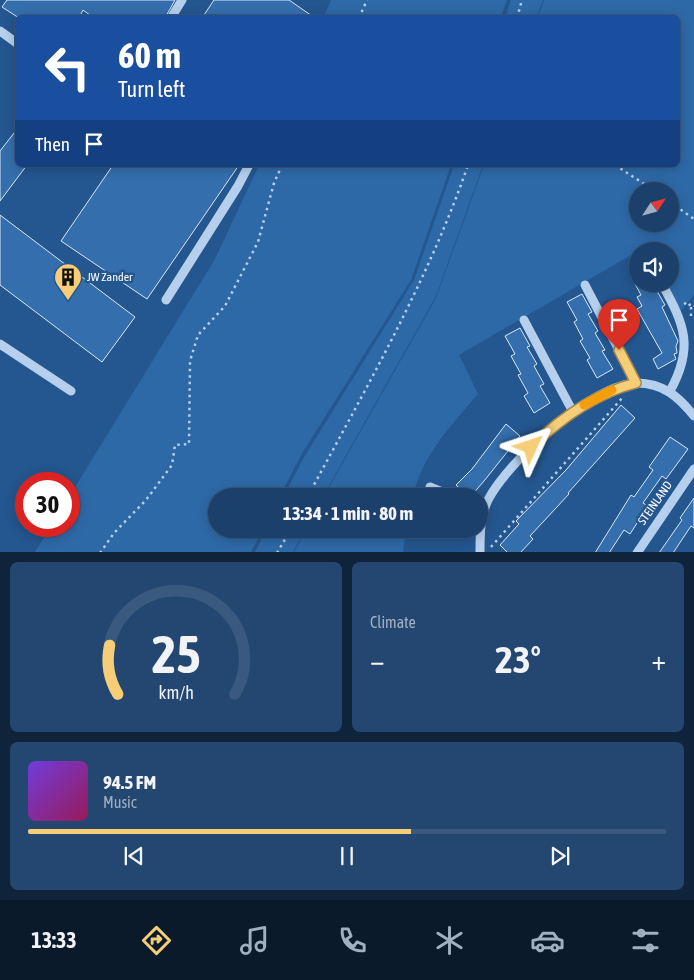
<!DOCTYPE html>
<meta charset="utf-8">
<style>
:root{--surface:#1b406b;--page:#244771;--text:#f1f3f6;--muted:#a0afc1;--line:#39597e;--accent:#f6ce78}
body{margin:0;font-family:"Asap Condensed",sans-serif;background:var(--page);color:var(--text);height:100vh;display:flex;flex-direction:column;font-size:19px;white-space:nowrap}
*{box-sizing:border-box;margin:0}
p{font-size:16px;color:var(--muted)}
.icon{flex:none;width:28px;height:28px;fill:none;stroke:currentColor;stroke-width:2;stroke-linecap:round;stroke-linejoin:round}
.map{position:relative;height:552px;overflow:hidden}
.drawer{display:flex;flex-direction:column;gap:10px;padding:10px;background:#0f233b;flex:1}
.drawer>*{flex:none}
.guide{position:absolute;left:15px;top:15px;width:665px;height:152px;border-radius:8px;box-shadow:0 2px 12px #0003,0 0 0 1px var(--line);background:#1a4fa0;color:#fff;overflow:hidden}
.needle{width:32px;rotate:54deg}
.fabs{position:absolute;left:629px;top:182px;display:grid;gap:10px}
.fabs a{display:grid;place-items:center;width:50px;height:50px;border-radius:50%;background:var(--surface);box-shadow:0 2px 12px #0003,0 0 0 1px var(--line);font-size:25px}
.speed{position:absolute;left:15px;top:472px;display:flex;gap:10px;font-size:25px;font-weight:700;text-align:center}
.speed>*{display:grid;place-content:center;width:65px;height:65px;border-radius:50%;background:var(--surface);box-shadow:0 2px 12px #0003,0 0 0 1px var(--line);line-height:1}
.speed .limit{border:8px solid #d22;background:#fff;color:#111}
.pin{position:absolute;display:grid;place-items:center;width:42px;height:42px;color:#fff;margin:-51px -21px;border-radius:50% 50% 50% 0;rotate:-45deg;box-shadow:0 0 5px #0007}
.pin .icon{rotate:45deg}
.me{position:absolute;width:55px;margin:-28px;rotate:48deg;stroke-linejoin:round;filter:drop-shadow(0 0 4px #0008)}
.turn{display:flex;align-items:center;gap:18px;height:105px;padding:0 20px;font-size:22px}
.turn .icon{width:65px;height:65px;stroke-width:2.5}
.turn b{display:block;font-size:35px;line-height:42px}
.then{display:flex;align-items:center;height:48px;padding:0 20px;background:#0003;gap:10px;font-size:19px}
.big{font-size:38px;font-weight:700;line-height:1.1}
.drawer .widget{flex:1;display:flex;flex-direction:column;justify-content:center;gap:8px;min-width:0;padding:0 18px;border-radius:8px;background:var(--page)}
.drawer .dial{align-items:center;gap:0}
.dial svg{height:130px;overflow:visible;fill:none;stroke:var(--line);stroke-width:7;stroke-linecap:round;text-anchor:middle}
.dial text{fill:var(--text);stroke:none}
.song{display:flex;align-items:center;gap:15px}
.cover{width:60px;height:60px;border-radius:8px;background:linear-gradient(135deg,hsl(260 70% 55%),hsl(330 70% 35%))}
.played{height:5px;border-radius:2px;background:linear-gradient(90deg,var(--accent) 60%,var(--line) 60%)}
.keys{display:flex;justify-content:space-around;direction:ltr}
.heat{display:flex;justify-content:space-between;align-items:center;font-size:28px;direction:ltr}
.drawer .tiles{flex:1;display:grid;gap:10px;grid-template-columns:1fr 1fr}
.widget:last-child{grid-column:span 2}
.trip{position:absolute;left:208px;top:488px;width:280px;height:50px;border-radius:25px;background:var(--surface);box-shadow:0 2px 12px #0003,0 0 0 1px var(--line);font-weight:700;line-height:50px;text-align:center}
.menu{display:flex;height:80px;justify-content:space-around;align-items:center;background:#0b1a2b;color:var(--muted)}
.menu .icon{width:35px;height:35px}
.menu .current{color:var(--accent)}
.menu b{font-size:22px;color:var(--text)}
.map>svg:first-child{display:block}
.green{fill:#2e69a7;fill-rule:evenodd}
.building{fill:#346eac;stroke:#dae9f9}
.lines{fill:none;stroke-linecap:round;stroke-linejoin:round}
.path{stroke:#b5cfec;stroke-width:2.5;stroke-dasharray:2.5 4;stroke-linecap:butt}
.minor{stroke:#b5cfec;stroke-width:9}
.route-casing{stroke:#a0864e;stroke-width:12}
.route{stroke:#f6ce78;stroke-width:9}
.slow{stroke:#f59e0b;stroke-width:9}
.labels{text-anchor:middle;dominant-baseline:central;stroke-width:5;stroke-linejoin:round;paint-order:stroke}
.poi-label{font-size:12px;fill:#fff;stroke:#24568f;text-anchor:start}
.street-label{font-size:12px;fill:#fff;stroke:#24568f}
</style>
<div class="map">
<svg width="694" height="553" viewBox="0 0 694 553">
<rect width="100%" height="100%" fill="#24568f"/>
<g class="green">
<polygon points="331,0 507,0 501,17 324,17"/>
<polygon points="511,0 543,0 537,17 505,17"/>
<path d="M 544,0 L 694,0 L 694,295 L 680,312 L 665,284 L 670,284 L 670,251 L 647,251 L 645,249 L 638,251 L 459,355 L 478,394 C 452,425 422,455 413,496 L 324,496 L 436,298 L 484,165 L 678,165 L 678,18 L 538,17 ZM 638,191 L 670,191 L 670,224 L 638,224 Z"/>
<polygon points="259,165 451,165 411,280 301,455 280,496 216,496 216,529 263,529 251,552 35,552 51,526 69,526 69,497 215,259"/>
<polygon points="454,165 483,165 436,296 323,496 284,496 303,459 414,280"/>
<polygon points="267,529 306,529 293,552 255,552"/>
<polygon points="307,529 406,529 403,552 294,552"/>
</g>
<g class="building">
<polygon points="7,0 175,0 165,18 94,18 83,10 79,18 19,18 2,7"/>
<polygon points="214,0 289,0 315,18 202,18"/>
<polygon points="18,128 18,165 27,165 0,201 0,151"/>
<polygon points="113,165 239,165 147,299 61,241"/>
<polygon points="0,215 135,317 102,362 0,285"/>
<polygon points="635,284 653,284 665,305 662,307 678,341 676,346 677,353 674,354 676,359 658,369 653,359 662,353 637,309 642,306 637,297 641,295"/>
<polygon points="582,294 592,312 588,314 598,331 595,333 605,350 602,351 613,369 597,378 587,360 590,358 580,341 583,339 574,322 577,320 567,302"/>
<polygon points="520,328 530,346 527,347 537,364 534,366 544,384 540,386 550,403 534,413 524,396 528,393 518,375 521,374 511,356 515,354 505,336"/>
<polygon points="621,405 635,418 568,493 569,494 530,536 533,539 520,553 508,553 500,545 519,524 516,521 566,470"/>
<polygon points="506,424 520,436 484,481 471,496 468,496 456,485 472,469"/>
<polygon points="670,437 688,449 666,479 662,476 643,503 648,506 630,534 624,530 609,553 595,553 631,495 634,497 653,470 649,467"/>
<polygon points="694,498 694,528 691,526 673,553 659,553 682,520 680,518"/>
</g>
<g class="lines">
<g class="path">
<polyline points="359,18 367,0"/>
<polyline points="517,18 522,0"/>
<polyline points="615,165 655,191"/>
<polyline points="670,202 694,219"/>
<polyline points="684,304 688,302 691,307 694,306"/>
<polyline points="691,307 691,320"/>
<path d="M 308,496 C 366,388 428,281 468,165"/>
<polyline points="491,547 623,397"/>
<polyline points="100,553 114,533 146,500 172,465 175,445 189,444 190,361 198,335 225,306 258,242 274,183 282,165"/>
<polyline points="277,553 291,529"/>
</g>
<g class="minor">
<polyline points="171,18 182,0"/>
<polyline points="0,31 18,44"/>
<path d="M 662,284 C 685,325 694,348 670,391"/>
<polyline points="585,285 636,383"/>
<polyline points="166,300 238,186 249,165"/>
<polyline points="524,320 573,412"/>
<polyline points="0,344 71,391"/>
<polyline points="430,487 452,496"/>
<path d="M 480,553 C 480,534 480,517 488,500 C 508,461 592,384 637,383 C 663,383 679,397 694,416"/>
<polyline points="637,553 694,469"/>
</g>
</g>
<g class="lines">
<g class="route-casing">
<path id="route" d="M 531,447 C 561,418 596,393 636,383 L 619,350"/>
</g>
<use href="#route" class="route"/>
<polyline class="slow" points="584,405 612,390"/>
</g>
<defs>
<g id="building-pin" transform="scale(1.4375)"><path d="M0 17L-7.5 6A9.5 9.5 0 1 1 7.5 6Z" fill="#f6ce78" stroke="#24568f"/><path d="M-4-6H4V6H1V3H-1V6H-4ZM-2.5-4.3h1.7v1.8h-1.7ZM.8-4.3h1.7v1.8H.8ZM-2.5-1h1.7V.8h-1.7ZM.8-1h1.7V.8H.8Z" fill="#111"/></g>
</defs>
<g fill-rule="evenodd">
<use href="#building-pin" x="68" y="277"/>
</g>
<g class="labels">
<g class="poi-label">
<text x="87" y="277">JW Zander</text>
</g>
<g class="street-label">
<text transform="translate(655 503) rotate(-55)">STEINLAND</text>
</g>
</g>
</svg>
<div class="fabs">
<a><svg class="needle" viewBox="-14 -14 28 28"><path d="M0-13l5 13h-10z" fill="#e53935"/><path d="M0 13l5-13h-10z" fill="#a0afc1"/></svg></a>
<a><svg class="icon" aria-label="sound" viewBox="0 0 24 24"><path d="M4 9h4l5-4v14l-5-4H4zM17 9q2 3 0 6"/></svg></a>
</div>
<div class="speed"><div class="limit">30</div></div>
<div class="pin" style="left:619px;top:350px;background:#d93025"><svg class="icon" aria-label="arrive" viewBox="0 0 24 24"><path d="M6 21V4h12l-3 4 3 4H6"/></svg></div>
<svg class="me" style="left:531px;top:447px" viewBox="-20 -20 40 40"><path d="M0-17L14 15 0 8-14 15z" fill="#f6ce78" stroke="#fff" stroke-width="4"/></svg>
<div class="trip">13:34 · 1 min · 80 m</div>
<div class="guide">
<div class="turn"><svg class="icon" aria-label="left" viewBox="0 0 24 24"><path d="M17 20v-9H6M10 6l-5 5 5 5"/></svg><div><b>60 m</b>Turn left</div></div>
<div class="then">Then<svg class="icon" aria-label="arrive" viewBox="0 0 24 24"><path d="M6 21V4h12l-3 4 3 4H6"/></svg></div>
</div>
</div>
<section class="drawer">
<div class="tiles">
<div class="widget dial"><svg viewBox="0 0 100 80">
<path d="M14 69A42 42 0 1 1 86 69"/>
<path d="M14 69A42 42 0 0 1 9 39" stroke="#f6ce78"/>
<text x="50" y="56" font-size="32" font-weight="700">25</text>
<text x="50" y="72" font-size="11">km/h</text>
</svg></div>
<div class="widget"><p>Climate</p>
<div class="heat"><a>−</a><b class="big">23°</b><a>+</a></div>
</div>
<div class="widget">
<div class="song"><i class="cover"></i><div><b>94.5 FM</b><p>Music</p></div></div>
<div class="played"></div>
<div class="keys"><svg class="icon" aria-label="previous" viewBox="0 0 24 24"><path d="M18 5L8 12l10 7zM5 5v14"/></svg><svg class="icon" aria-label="pause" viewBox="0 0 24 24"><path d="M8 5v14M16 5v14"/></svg><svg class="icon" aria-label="next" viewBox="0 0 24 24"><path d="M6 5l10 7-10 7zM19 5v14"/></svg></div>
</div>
</div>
</section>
<nav class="menu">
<b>13:33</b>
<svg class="icon current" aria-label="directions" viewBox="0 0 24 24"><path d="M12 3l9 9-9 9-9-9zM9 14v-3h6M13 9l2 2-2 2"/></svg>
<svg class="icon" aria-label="music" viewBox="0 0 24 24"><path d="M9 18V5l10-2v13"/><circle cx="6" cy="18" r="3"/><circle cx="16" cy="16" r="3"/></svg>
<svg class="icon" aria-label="phone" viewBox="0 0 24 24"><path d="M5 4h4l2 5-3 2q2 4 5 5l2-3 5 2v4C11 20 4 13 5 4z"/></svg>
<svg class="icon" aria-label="climate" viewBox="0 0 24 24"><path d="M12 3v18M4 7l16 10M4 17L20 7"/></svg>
<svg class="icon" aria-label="car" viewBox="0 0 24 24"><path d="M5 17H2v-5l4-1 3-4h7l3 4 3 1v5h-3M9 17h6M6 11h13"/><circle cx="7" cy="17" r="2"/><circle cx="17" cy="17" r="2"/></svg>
<svg class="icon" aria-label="filters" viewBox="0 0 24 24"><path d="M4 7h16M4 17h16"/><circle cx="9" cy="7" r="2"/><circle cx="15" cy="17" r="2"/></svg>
</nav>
